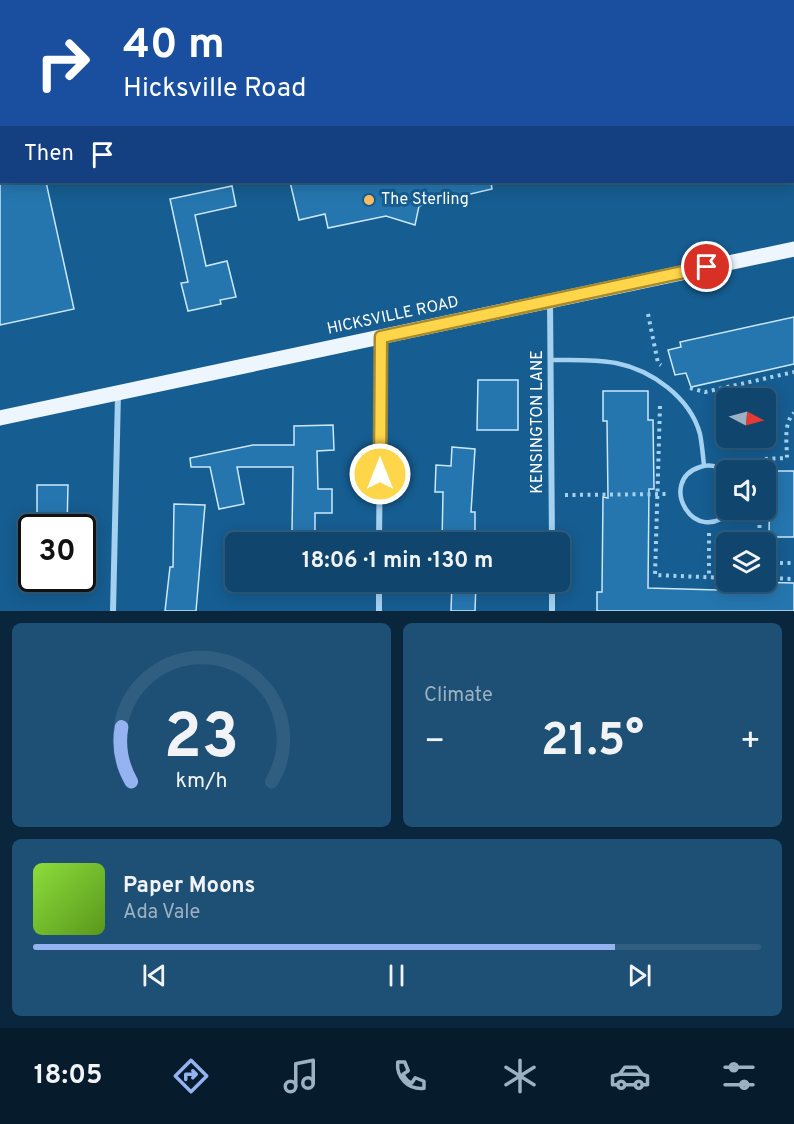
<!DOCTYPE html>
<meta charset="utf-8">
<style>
:root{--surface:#10466d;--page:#1e5075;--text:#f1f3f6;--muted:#9cb1c2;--line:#305e80;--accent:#95b2f1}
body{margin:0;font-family:Overpass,sans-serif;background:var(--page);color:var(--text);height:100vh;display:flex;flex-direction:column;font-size:22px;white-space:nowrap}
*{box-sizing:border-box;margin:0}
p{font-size:20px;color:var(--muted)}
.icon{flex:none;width:33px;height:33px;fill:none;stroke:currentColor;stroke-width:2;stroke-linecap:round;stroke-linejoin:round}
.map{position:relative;height:611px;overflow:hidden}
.drawer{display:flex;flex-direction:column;gap:12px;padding:12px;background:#09263c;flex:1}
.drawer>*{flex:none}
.guide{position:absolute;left:0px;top:0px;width:795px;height:183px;box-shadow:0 3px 15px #0003,0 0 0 2px var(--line);background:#1a4fa0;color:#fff;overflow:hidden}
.needle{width:39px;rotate:96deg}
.fabs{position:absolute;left:716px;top:388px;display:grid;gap:12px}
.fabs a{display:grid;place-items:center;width:60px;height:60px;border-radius:9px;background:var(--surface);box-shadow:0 3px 15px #0003,0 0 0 2px var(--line);font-size:30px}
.speed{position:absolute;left:18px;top:514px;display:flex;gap:12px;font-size:30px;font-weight:700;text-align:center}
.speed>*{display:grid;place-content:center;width:78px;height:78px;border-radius:50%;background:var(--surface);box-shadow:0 3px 15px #0003,0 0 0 2px var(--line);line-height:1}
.speed .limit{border:3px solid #111;border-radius:9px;background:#fff;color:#111}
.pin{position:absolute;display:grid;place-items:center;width:51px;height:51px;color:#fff;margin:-26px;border:3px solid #fff;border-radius:50%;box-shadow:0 2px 6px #0007}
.me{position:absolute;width:66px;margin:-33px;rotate:0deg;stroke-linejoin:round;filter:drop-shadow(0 0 4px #0008)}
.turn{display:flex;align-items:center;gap:21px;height:126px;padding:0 24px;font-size:27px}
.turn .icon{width:78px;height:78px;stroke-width:2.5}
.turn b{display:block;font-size:42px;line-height:51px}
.then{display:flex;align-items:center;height:57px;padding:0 24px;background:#0003;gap:12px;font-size:22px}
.big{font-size:45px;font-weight:700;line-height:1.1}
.drawer .tile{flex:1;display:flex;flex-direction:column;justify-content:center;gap:9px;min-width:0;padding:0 21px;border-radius:9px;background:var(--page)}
.drawer .dial{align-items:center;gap:0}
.dial svg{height:156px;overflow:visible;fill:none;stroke:var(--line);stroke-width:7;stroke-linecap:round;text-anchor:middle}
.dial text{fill:var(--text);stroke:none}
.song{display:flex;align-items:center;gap:18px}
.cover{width:72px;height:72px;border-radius:9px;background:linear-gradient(135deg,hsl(90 70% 55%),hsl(90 70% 35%))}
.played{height:6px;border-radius:3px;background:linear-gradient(90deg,var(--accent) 80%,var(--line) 80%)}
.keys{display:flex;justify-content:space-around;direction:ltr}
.heat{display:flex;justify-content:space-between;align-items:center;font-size:33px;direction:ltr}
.drawer .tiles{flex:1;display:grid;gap:12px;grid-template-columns:1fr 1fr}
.tile:last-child{grid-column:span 2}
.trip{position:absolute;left:225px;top:532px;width:345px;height:60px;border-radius:9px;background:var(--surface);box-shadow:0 3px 15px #0003,0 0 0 2px var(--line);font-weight:700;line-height:60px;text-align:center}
.menu{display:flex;height:96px;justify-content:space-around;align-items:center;background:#061c2c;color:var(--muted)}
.menu .icon{width:42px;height:42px}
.menu .selected{color:var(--accent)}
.menu b{font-size:27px;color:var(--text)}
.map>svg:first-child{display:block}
.building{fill:#2576af;stroke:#cbe8fb;stroke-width:1.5}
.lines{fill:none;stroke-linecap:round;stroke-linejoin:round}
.path{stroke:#a4d1f0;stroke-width:4;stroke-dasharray:3 4.5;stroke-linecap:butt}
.lane{stroke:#a4d1f0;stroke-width:4.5}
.street{stroke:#a4d1f0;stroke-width:6}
.primary{stroke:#edf6ff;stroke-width:15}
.route-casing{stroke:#a68a30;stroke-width:15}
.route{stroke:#ffd54a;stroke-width:10}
.poi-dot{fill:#ffbc63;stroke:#165d91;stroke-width:2}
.labels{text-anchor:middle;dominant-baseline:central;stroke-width:6;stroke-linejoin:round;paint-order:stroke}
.poi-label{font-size:16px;fill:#fff;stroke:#165d91;text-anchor:start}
.street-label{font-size:16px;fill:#fff;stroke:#165d91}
</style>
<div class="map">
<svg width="794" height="611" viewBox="0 0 794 611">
<rect width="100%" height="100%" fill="#165d91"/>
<g class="building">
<polygon points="0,182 46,182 74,309 0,325"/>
<polygon points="290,182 491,182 492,189 419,206 415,225 386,216 328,228 325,214 299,220"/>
<polygon points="232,186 236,206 195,215 206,266 227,261 236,297 220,300 221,304 188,311 181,283 188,282 170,199"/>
<polygon points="794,317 794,364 691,387 686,373 675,375 668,350 681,347 680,342"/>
<polygon points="478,380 518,380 518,430 477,430"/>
<polygon points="603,391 648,391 648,420 653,420 654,489 649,489 648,588 753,591 753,582 794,583 794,611 597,611 597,592 602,592 603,497 608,498 607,421 603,421"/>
<polygon points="333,425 334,450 317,451 318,489 332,489 332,513 315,513 315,532 292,532 293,467 237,467 244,504 219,509 210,467 191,467 190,458 253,445 294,445 294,426"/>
<polygon points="452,447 475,449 471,512 475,512 475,543 442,543 443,492 435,492 436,465 451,466"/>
<polygon points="770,471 794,471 794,537 769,537"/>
<polygon points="37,485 68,485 67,528 37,528"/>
<polygon points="174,504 205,505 196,611 165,611 170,567 173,567"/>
<polygon points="452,582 476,582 475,611 451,611"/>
</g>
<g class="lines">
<g class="path">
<polyline points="648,314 658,363 661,365"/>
<polyline points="690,388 705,392 794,372"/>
<polyline points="660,406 655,575 726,578"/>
<path d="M 761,471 L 762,459 L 787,458 C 787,444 783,423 794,413"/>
<polyline points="565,495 668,494"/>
<polyline points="709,533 709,577"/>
<polyline points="759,543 760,510"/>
<polyline points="765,563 794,563"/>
<polyline points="765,578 794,579"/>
</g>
<g class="lane">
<path d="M 552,360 C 572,360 595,359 616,363 C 651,370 690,397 700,434 C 702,444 703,455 704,466"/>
<path d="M 726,472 C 718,466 709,464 700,467 C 656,481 695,550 732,510"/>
</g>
<g class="street">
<polyline points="101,0 101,2"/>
<polyline points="550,301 552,543"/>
<polyline points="379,543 381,338"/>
<polyline points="552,582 552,611"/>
<polyline points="113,611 118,394"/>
<polyline points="379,611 379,582"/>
</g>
<polyline class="primary" points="0,418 794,249"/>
</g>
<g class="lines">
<g class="route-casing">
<polyline id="route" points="380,474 381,337 707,267"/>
</g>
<use href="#route" class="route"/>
</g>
<circle class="poi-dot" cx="369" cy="200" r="6"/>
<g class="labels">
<g class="poi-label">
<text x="381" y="200">The Sterling</text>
</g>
<g class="street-label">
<text transform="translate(393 316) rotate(-12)">HICKSVILLE ROAD</text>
<text transform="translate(538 422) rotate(-90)">KENSINGTON LANE</text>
</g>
</g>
</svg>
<div class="fabs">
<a><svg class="needle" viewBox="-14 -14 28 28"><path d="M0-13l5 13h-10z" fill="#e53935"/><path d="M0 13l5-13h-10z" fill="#9cb1c2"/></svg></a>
<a><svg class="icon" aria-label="sound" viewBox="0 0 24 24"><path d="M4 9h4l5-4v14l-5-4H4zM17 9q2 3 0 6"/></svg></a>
<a><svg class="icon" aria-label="layers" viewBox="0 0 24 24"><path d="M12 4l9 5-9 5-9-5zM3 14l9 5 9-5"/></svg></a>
</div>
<div class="speed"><div class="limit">30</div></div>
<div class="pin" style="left:707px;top:267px;background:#d93025"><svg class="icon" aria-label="arrive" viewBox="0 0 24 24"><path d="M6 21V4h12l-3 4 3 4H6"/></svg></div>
<svg class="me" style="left:380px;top:474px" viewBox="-20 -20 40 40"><circle r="17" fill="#ffd54a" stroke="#fff" stroke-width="3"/><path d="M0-11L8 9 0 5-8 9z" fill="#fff"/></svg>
<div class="trip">18:06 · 1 min · 130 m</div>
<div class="guide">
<div class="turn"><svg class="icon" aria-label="right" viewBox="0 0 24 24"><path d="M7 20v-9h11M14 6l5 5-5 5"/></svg><div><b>40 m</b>Hicksville Road</div></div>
<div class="then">Then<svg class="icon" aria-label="arrive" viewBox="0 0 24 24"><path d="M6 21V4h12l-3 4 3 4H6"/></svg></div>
</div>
</div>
<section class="drawer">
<div class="tiles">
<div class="tile dial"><svg viewBox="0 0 100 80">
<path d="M14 69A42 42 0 1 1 86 69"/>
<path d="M14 69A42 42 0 0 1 9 41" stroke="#95b2f1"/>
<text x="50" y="56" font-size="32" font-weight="700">23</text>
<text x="50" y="72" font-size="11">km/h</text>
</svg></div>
<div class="tile"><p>Climate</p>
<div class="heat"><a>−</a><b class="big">21.5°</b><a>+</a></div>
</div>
<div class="tile">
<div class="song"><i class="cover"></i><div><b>Paper Moons</b><p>Ada Vale</p></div></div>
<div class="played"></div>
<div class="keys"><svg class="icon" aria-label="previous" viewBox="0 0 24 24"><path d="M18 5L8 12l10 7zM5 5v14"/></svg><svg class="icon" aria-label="pause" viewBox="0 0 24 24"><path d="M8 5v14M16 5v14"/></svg><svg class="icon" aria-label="next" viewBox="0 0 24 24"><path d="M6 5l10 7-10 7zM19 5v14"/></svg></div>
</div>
</div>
</section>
<nav class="menu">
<b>18:05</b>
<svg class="icon selected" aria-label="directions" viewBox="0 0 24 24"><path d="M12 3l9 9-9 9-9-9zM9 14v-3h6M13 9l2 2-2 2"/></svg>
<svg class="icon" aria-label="music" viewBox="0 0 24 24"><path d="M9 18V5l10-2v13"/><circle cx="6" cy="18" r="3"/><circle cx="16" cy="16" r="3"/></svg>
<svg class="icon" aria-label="phone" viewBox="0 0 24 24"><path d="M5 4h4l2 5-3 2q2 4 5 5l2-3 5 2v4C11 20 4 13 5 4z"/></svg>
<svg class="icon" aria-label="climate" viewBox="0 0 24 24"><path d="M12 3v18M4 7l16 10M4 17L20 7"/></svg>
<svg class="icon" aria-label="car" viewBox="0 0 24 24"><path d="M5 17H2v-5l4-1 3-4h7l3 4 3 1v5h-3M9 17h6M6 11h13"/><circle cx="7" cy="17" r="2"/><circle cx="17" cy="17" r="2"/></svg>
<svg class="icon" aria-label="filters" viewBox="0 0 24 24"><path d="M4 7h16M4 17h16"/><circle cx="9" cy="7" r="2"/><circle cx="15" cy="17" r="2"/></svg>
</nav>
